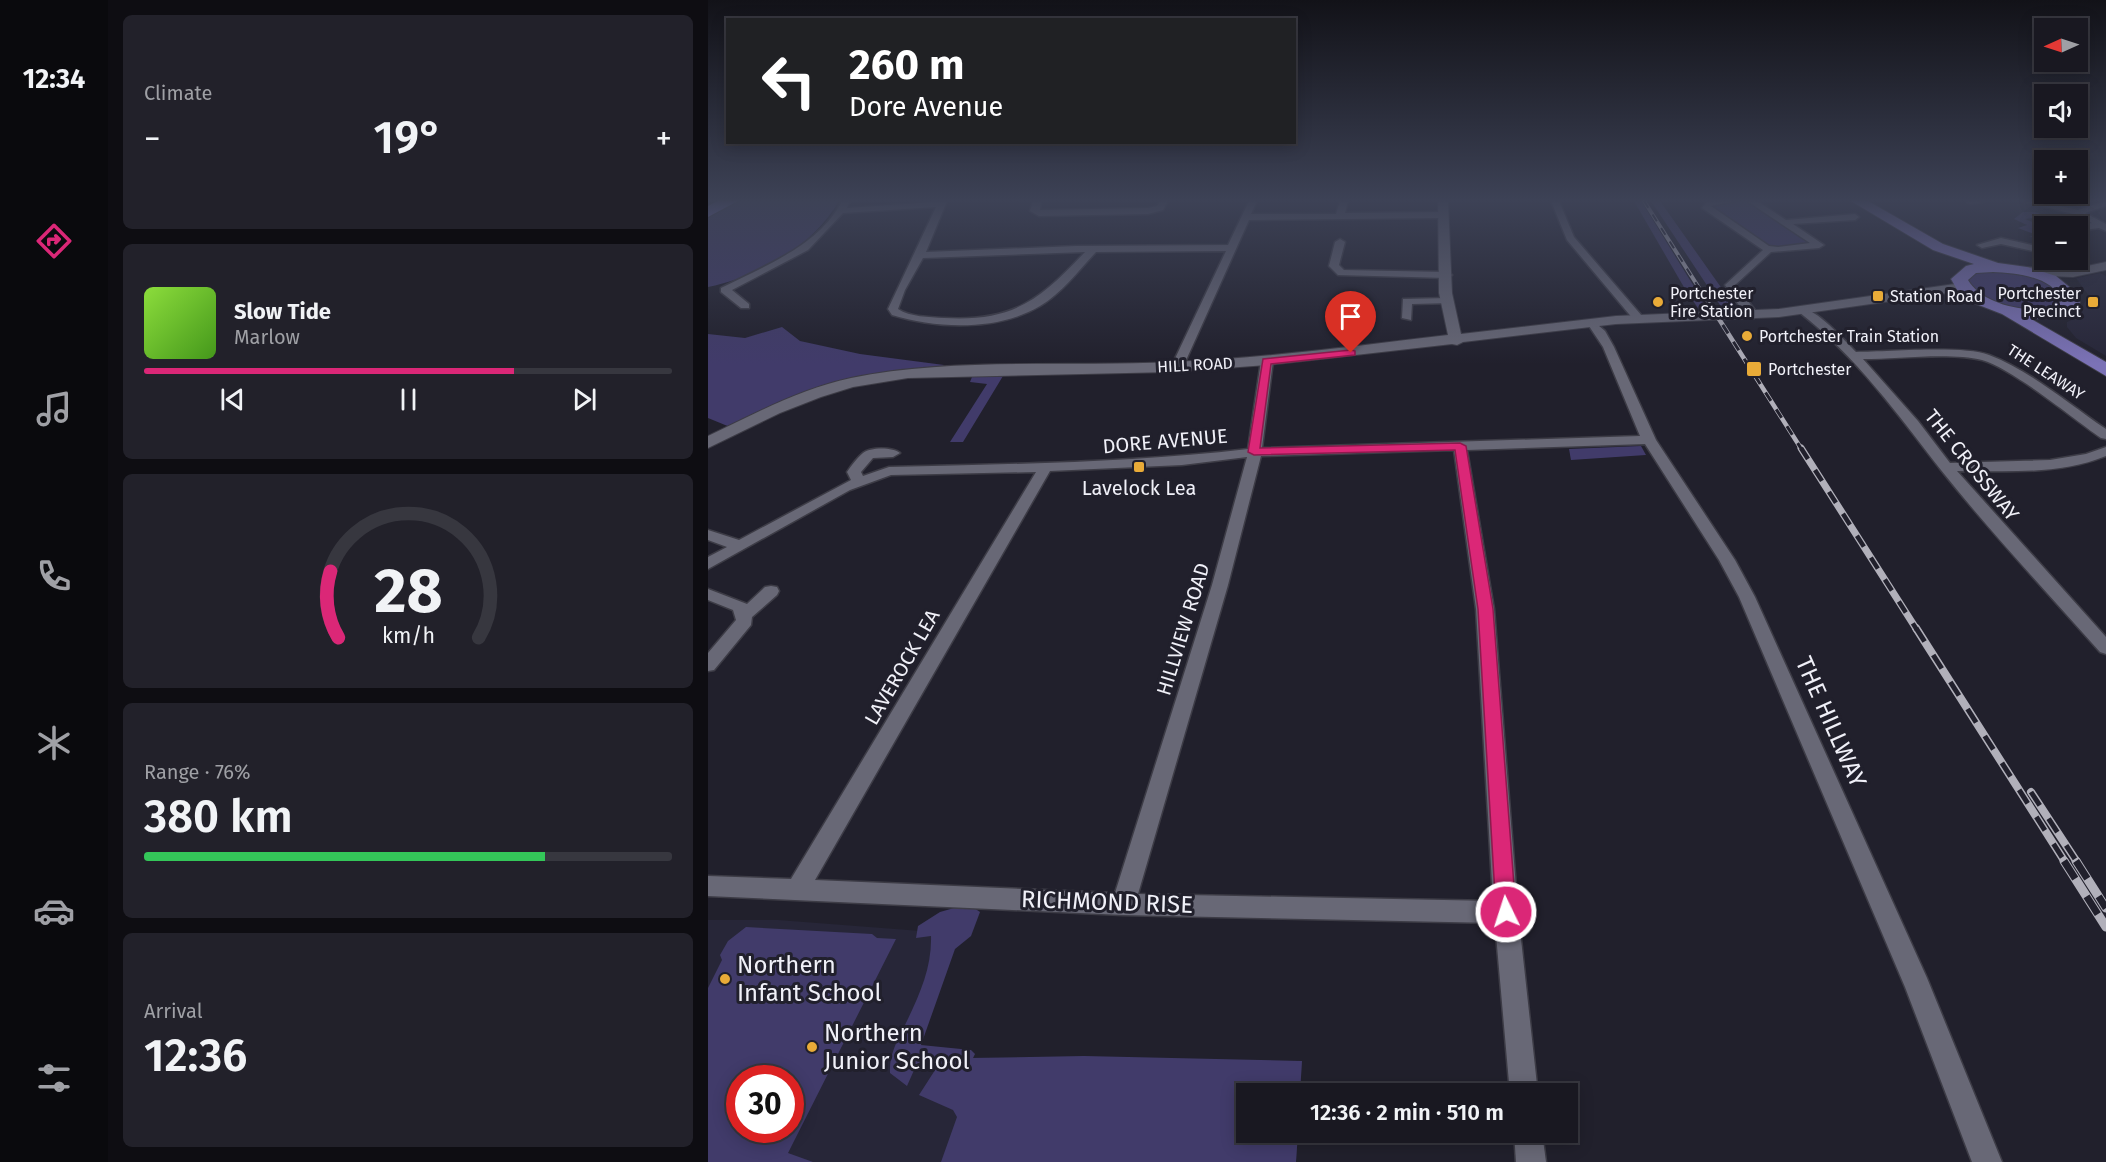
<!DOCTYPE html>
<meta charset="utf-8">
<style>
:root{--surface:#191821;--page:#22212a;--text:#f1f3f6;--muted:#9fa0a5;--line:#37373f;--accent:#db2777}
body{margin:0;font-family:"Fira Sans",sans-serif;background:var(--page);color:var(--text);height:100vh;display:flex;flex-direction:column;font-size:22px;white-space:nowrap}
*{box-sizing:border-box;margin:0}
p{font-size:20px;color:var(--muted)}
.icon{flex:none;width:33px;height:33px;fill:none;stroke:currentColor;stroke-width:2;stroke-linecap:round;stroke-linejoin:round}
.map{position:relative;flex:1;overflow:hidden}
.drawer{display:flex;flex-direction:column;gap:15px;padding:15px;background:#0e0d12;width:600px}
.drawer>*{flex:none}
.hud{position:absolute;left:18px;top:18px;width:570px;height:126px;border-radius:0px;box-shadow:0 3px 15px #0003,0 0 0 2px var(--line);background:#202124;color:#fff;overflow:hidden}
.needle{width:39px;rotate:267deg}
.buttons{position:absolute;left:1326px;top:18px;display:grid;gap:12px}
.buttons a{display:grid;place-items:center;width:54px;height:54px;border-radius:0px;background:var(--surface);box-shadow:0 3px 15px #0003,0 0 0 2px var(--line);font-size:30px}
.speed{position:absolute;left:18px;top:1065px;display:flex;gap:12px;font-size:30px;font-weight:700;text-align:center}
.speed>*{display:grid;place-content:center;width:78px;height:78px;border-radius:50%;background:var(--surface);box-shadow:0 3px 15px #0003,0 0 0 2px var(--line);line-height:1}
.speed .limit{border:9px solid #d22;background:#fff;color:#111}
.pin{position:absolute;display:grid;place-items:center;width:51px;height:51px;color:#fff;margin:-62px -26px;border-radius:50% 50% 50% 0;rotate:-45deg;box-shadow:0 0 6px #0007}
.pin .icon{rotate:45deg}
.me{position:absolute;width:66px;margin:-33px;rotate:356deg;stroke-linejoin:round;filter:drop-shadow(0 0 4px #0008)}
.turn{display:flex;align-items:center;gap:21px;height:126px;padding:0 24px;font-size:27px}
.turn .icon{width:78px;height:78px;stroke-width:2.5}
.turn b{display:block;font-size:42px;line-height:51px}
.big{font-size:45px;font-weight:600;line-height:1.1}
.drawer .widget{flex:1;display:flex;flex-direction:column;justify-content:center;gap:9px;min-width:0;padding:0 21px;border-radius:9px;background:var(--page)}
.drawer .dial{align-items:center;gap:0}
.dial svg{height:156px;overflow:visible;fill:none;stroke:var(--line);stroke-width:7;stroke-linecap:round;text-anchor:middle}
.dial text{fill:var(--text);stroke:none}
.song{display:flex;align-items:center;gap:18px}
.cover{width:72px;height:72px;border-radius:9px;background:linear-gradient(135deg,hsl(90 70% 55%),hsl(100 70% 35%))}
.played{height:6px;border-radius:3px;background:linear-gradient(90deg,var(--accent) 70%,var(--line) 70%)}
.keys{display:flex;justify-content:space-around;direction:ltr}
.heat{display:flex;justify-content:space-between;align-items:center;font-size:33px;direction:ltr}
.charge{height:9px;border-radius:4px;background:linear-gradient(90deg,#34c759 76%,var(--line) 0)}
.trip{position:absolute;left:528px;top:1083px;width:342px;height:60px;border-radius:0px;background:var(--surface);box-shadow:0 3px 15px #0003,0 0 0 2px var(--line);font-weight:600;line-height:60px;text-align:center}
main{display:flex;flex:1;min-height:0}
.tab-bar{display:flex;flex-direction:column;width:108px;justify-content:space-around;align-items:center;background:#0a0a0d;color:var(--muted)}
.tab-bar .icon{width:42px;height:42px}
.tab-bar .current{color:var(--accent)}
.tab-bar b{font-size:27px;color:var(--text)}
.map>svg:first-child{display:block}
.built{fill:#272638;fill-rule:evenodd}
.green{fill:#413b6a;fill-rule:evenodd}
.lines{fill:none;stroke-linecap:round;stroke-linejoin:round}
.minor-casing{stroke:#3d3c46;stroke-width:3}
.tertiary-casing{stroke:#3d3c46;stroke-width:2}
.primary-casing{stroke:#3d3c46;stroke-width:2}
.motorway-casing{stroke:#3d3c46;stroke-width:2}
.minor{fill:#686876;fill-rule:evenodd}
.tertiary{fill:#686876;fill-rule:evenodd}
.primary{fill:#7b72b6;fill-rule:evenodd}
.motorway{fill:#8879e0;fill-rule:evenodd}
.rail-far4-casing{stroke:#b1b0ba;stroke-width:4}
.rail-far3-casing{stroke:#b1b0ba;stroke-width:4.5}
.rail-far2-casing{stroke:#b1b0ba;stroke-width:7}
.rail-far1-casing{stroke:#b1b0ba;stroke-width:8}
.rail-casing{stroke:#b1b0ba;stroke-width:9}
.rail-far4{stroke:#21202c;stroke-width:2;stroke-dasharray:8;stroke-linecap:butt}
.rail-far3{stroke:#21202c;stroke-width:3;stroke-dasharray:10;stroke-linecap:butt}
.rail-far2{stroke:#21202c;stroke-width:4.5;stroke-dasharray:13;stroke-linecap:butt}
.rail-far1{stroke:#21202c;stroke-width:5;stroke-dasharray:16;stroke-linecap:butt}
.rail{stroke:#21202c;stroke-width:7;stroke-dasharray:21;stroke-linecap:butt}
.route{fill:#db2777;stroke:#8e194d;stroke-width:1.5}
.poi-dot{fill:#e9ab38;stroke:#21202c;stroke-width:2}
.labels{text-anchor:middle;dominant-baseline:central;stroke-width:6;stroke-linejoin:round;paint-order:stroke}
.far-poi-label{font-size:16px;fill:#f0f0f8;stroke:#21202c;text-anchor:start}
.far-street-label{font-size:16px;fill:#f0f0f8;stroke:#21202c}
.street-label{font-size:20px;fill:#f0f0f8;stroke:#21202c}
.poi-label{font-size:20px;fill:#f0f0f8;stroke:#21202c}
.near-street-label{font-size:24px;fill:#f0f0f8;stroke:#21202c}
.near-poi-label{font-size:24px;fill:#f0f0f8;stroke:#21202c;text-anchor:start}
</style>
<main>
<nav class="tab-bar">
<b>12:34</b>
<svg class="icon current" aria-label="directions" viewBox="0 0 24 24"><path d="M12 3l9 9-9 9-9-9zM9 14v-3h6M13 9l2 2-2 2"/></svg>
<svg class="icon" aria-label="music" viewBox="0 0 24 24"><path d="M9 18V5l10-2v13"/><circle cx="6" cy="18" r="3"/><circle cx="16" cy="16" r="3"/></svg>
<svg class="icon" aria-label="phone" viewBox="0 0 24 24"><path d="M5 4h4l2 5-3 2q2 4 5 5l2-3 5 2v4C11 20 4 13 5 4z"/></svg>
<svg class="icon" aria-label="climate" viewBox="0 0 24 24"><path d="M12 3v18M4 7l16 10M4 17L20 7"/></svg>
<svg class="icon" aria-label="car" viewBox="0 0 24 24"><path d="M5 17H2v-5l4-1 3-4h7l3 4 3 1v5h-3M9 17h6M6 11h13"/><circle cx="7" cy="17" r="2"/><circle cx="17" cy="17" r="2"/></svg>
<svg class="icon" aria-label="filters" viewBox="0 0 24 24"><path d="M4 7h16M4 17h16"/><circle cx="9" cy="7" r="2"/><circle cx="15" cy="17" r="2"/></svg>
</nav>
<section class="drawer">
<div class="widget"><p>Climate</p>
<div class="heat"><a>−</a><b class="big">19°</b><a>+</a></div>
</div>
<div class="widget">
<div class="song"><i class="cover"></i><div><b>Slow Tide</b><p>Marlow</p></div></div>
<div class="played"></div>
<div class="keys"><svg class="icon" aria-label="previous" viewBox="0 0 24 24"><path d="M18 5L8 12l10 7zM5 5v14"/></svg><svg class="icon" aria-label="pause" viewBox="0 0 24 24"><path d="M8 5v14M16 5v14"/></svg><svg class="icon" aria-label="next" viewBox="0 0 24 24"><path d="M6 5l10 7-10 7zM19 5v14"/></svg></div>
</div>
<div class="widget dial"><svg viewBox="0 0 100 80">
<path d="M14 69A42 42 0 1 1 86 69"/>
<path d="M14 69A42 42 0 0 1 10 35" stroke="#db2777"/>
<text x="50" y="56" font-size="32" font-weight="700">28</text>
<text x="50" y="72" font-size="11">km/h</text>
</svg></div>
<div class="widget"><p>Range · 76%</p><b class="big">380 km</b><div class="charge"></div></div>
<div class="widget"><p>Arrival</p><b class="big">12:36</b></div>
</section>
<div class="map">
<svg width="1398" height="1162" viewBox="0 0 1398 1162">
<rect width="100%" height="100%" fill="#21202c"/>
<g class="built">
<polygon points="1392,273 1398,276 1398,356 1368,338 1359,327 1359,322 1366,319 1381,296 1368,278"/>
<path d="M 0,920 L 70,920 L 252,934 L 205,1057 L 594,1061 L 592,1093 L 538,1094 L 538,1132 L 590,1133 L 588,1162 L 0,1162 ZM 32,1078 L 82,1078 L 82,1130 L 32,1130 Z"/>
</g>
<g class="green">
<path d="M 30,201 L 131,201 C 104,247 52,276 0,287 L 0,216 Z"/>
<polygon points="926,201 933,201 1003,314 994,314 977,289"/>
<polygon points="943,201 952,201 1029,310 1036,312 1018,314"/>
<polygon points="1036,201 1044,203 1106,244 1062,248 1002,207 1006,203"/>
<path d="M 1315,212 L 1326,212 L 1354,220 C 1341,222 1328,216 1317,219 L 1336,227 L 1336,238 L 1321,237 L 1329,235 L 1310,228 L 1319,225 L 1306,219 Z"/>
<path d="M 1268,271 L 1319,273 L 1349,288 L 1354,300 C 1338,320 1287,306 1268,294 C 1263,291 1261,283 1259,278 Z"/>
<polygon points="74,327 92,341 152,354 236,365 234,367 169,374 22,427 0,418 0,334 37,338"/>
<polygon points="295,376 255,442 242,442 279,384 262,382 264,377"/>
<polygon points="933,446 938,455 863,460 861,449"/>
<path d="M 253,906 L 266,908 L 272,912 L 263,936 L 247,949 L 213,1045 L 263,1050 L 267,1054 L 265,1058 L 376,1056 L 594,1061 L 592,1093 L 538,1094 L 538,1132 L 590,1133 L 588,1162 L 233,1162 L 249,1117 L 245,1110 L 211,1095 L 229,1067 L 215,1064 L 207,1068 L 199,1086 L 182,1073 C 181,1055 189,1041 197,1025 C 211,996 224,968 223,936 L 208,938 L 210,926 L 232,912 Z"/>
<path d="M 38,927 L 164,934 L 169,938 L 188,939 L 80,1153 L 105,1162 L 0,1162 L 0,988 L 14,960 L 12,955 L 20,941 ZM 32,1078 L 82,1078 L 82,1130 L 32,1130 Z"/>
</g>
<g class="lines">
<g class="minor-casing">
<g id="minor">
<path d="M 134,201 L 142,201 L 139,208 L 239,201 L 218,252 L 368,246 L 520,245 L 541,201 L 549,201 L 543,214 L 628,214 L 632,201 L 640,201 L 637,213 L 735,212 L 739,215 L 735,218 L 541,220 L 475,367 L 469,371 L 463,367 L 518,251 L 388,252 C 371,270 354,293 332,306 C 290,331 230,329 184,315 L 180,309 L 228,207 L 135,213 L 100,250 L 24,290 L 41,304 L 41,308 L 33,308 L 13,292 L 13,288 C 56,266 111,246 134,201 ZM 377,252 C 332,300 305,322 236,318 C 221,317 202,317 190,309 L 197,290 L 215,258 Z"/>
<polygon points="325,201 333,201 332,210 440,208 449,206 452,201 460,201 455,210 440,214 331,216 322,211"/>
<polygon points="843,201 851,201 866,237 934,316 934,320 926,320 859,240"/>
<polygon points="999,201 1027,201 1003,206 1061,246 1070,247 1102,243 1039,201 1049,201 1078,220 1147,214 1151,217 1147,220 1085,224 1116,245 1111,248 1063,252 1027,285 1051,315 1046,318 1035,311 1017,285 1055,250 994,208"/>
<polygon points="1279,201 1262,204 1258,202 1259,201"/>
<polygon points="1314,201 1329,201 1370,210 1398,201 1398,206 1377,213 1398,224 1398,231 1391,228 1376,230 1370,236 1369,226 1384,223 1369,215"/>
<polygon points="1293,238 1332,247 1334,249 1329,252 1293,244 1274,248 1269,245"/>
<polygon points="632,239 637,242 631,265 636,270 739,272 744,275 739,278 630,275 621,266 627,242"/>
<polygon points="740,298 744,299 744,303 704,304 703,320 694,318 695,299"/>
<path d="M 1091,308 C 1107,306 1137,341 1148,352 C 1179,352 1255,345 1281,355 C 1323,371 1361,404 1398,429 L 1398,439 L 1393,438 C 1364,418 1305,369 1274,360 C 1243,352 1188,359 1155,359 L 1210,421 L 1242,463 L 1342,460 L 1378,454 L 1398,447 L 1398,456 C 1352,475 1299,471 1249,471 L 1398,637 L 1398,654 L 1392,652 C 1339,592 1283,533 1233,470 C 1190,415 1148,356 1091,312 Z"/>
<path d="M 884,320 L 897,331 L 906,347 L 948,440 L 1027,560 L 1047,597 L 1219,978 L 1294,1162 L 1264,1162 L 1197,987 L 1031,597 L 1011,560 L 937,444 L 759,450 L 786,609 L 810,912 L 830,1094 L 802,1094 L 787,923 L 415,915 L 0,896 L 0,876 L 83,879 L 328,472 L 183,475 L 142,490 L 0,569 L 0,557 L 19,547 L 0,540 L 0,530 L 31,540 L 143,480 L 139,472 C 143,466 149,458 155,453 C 162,447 185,447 192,453 L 185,457 L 165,458 L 153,472 L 155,476 L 181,467 C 301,464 421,463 540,449 L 553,361 L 559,357 L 565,361 L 554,448 L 932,436 L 895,347 L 879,323 ZM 746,450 L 768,609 L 785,901 L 430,894 L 520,585 L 553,456 ZM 539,457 L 504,585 L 407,893 L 107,880 L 342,471 L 474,465 Z"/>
<polygon points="63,586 69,587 71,591 69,595 44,617 43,625 6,670 0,671 0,653 28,620 25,610 0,600 0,589 39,604 57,587"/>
<polygon points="806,1132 834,1132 838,1162 808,1162"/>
</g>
</g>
<g class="tertiary-casing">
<g id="tertiary">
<path d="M 730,201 L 740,201 L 744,293 L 753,334 L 908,316 L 1071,309 L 1254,283 L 1260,287 L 1254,291 L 1071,317 L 908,324 L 755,342 L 749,345 L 744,344 L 559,365 L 463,372 L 200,378 L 145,387 L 113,397 L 72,413 L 0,448 L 0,436 C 46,414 92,389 143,378 C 244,357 360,367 464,362 C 557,358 648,346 740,335 L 731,293 Z"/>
<polygon points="1398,262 1398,270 1365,277 1317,275 1311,271 1317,267 1365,269"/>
</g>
</g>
<g class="primary-casing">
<path id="primary" d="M 1143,201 L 1160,201 L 1235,244 L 1290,263 L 1319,267 L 1348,276 L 1365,290 L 1372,303 C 1360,317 1341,318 1323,319 L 1398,362 L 1398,376 L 1294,314 L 1263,302 L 1251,293 L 1243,279 L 1258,266 L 1266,264 L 1225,250 ZM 1285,272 C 1308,273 1345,276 1354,301 C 1329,318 1275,306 1260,280 L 1268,273 Z"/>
</g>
<g class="motorway-casing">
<polygon id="motorway" points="10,201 30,201 0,217 0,206"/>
</g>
<use href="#minor" class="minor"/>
<use href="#tertiary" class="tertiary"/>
<use href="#primary" class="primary"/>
<use href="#motorway" class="motorway"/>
<g class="rail-far4-casing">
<polyline id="rail-far4" points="936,201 1005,310"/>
</g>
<g class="rail-far3-casing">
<polyline id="rail-far3" points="1004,308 1094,450"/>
</g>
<g class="rail-far2-casing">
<polyline id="rail-far2" points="1093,448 1209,630"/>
</g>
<g class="rail-far1-casing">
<g id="rail-far1">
<polyline points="1208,628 1357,862"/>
<polyline points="1323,792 1369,862"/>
</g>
</g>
<g class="rail-casing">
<g id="rail">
<polyline points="1356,861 1398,927"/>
<polyline points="1368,861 1398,908"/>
</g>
</g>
<use href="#rail-far4" class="rail-far4"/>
<use href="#rail-far3" class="rail-far3"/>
<use href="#rail-far2" class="rail-far2"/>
<use href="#rail-far1" class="rail-far1"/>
<use href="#rail" class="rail"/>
</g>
<linearGradient id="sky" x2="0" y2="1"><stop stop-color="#121218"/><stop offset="0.55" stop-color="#3d4256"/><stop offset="1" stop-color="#3d4256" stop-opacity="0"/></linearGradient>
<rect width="1398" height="364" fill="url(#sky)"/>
<polygon class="route" points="643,350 647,351 647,355 563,364 552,448 752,443 758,446 785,609 808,912 805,918 798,921 791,918 788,912 770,609 747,450 546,455 540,452 555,359"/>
<g class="poi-dot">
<rect x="1164" y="290" width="12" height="12" rx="3"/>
<circle cx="950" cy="302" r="6"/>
<rect x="1379" y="296" width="12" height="12" rx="3"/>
<circle cx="1039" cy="336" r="6"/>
<rect x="1038" y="361" width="16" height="16" rx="3"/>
<rect x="425" y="461" width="12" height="12" rx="3"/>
<circle cx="17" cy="979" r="6"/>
<circle cx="104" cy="1047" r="6"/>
</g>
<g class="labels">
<g class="far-poi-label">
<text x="962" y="293">Portchester<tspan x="962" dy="18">Fire Station</tspan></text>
<text x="1373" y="293" text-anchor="end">Portchester<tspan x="1373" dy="18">Precinct</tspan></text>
<text x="1182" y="296">Station Road</text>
<text x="1051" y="336">Portchester Train Station</text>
<text x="1060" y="369">Portchester</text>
</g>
<g class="far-street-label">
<text transform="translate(487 365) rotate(-3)">HILL ROAD</text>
<text transform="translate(1338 372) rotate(33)">THE LEAWAY</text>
</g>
<g class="street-label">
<text transform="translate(457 441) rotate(-5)">DORE AVENUE</text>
<text transform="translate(1264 465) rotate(51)">THE CROSSWAY</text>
<text transform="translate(475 629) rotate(-73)">HILLVIEW ROAD</text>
<text transform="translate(194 667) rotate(-60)">LAVEROCK LEA</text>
</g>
<g class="poi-label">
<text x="431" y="488">Lavelock Lea</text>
</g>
<g class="near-street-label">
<text transform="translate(1123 722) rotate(66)">THE HILLWAY</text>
<text transform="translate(399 902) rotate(2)">RICHMOND RISE</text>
</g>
<g class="near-poi-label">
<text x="29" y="965">Northern<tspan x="29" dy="28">Infant School</tspan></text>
<text x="116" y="1033">Northern<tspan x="116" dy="28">Junior School</tspan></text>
</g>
</g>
</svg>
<div class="buttons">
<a><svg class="needle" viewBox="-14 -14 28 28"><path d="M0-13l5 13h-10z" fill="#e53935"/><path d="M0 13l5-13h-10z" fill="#9fa0a5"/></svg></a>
<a><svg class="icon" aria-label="sound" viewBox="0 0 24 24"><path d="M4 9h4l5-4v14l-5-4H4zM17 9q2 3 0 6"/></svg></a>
<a>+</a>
<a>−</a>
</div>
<div class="speed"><div class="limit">30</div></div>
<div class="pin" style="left:643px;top:353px;background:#d93025"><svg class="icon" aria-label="arrive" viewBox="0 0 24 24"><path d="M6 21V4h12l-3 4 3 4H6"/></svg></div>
<svg class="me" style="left:798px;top:912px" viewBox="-20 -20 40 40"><circle r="17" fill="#db2777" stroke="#fff" stroke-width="3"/><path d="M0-11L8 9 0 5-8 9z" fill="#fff"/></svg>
<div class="trip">12:36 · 2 min · 510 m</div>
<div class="hud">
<div class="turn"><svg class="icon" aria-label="left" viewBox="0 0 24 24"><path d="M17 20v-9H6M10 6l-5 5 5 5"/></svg><div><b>260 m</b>Dore Avenue</div></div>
</div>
</div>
</main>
